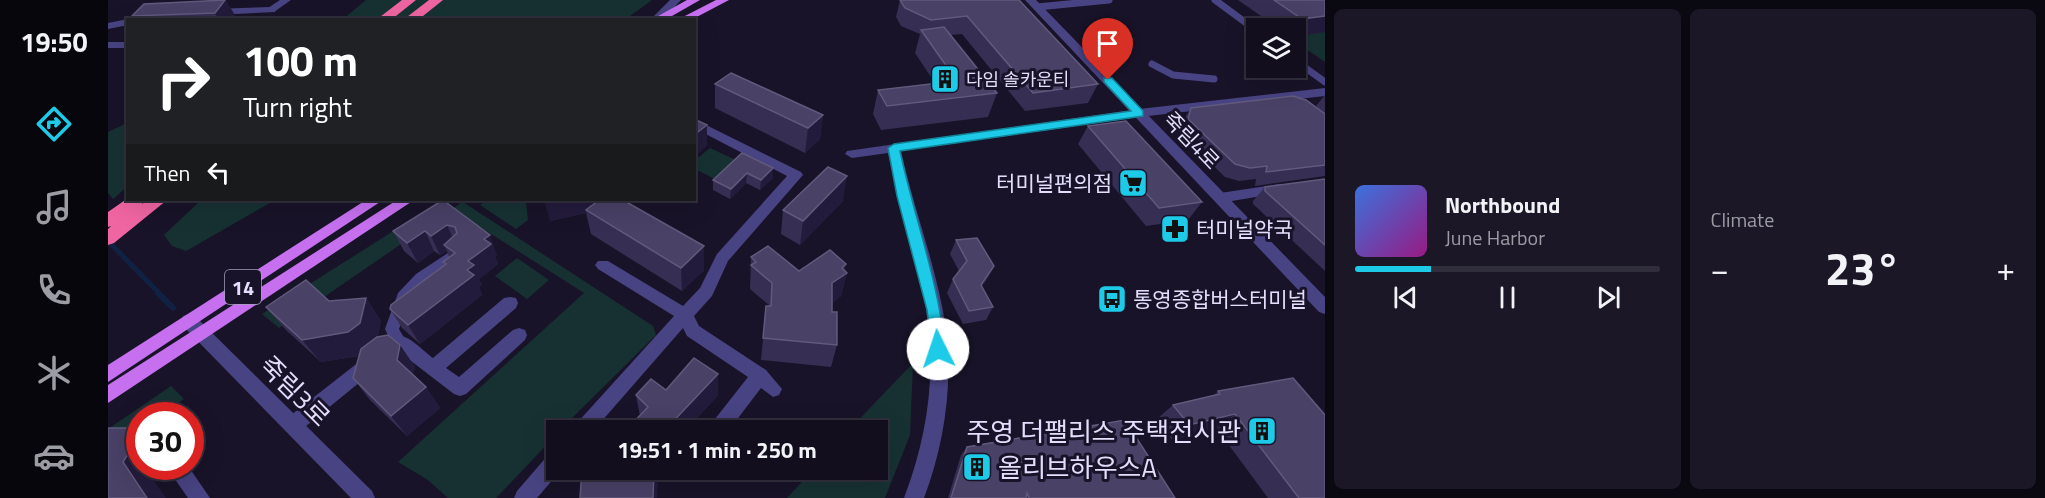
<!DOCTYPE html>
<meta charset="utf-8">
<style>
:root{--surface:#120e1e;--page:#1b1727;--text:#f1f3f6;--muted:#9c9ca4;--line:#312e3c;--accent:#1dcbe8}
body{margin:0;font-family:"Titillium Web","Noto Sans KR",sans-serif;background:var(--page);color:var(--text);height:100vh;display:flex;flex-direction:column;font-size:22px;white-space:nowrap}
*{box-sizing:border-box;margin:0}
p{font-size:20px;color:var(--muted)}
.icon{flex:none;width:33px;height:33px;fill:none;stroke:currentColor;stroke-width:2;stroke-linecap:round;stroke-linejoin:round}
.map{position:relative;flex:1;overflow:hidden}
.side{display:flex;flex-direction:column;gap:9px;padding:9px;background:#0a0810;width:720px}
.side>*{flex:none}
.banner{position:absolute;left:18px;top:18px;width:570px;height:183px;border-radius:0px;box-shadow:0 6px 24px #0002,0 0 0 2px var(--line);background:#202124;color:#fff;overflow:hidden}
.controls{position:absolute;left:1138px;top:18px;display:grid;gap:12px}
.controls a{display:grid;place-items:center;width:60px;height:60px;border-radius:0px;background:var(--surface);box-shadow:0 6px 24px #0002,0 0 0 2px var(--line);font-size:30px}
.speed{position:absolute;left:18px;top:402px;display:flex;gap:12px;font-size:30px;font-weight:700;text-align:center}
.speed>*{display:grid;place-content:center;width:78px;height:78px;border-radius:50%;background:var(--surface);box-shadow:0 6px 24px #0002,0 0 0 2px var(--line);line-height:1}
.speed .limit{border:9px solid #d22;background:#fff;color:#111}
.pin{position:absolute;display:grid;place-items:center;width:51px;height:51px;color:#fff;margin:-62px -26px;border-radius:50% 50% 50% 0;rotate:-45deg;box-shadow:0 0 6px #0007}
.pin .icon{rotate:45deg}
.me{position:absolute;width:66px;margin:-33px;rotate:356deg;stroke-linejoin:round;filter:drop-shadow(0 0 4px #0008)}
.turn{display:flex;align-items:center;gap:21px;height:126px;padding:0 18px;font-size:27px}
.turn .icon{width:78px;height:78px;stroke-width:2.5}
.turn b{display:block;font-size:42px;line-height:51px}
.then{display:flex;align-items:center;height:57px;padding:0 18px;background:#0003;gap:12px;font-size:22px}
.big{font-size:45px;font-weight:700;line-height:1.1}
.side .widget{flex:1;display:flex;flex-direction:column;justify-content:center;gap:9px;min-width:0;padding:0 21px;border-radius:9px;background:var(--page)}
.song{display:flex;align-items:center;gap:18px}
.cover{width:72px;height:72px;border-radius:9px;background:linear-gradient(135deg,hsl(220 70% 55%),hsl(310 70% 35%))}
.played{height:6px;border-radius:3px;background:linear-gradient(90deg,var(--accent) 25%,var(--line) 25%)}
.keys{display:flex;justify-content:space-around;direction:ltr}
.heat{display:flex;justify-content:space-between;align-items:center;font-size:33px;direction:ltr}
.side .tiles{flex:1;display:grid;gap:9px;grid-template-columns:repeat(2,1fr)}
.trip{position:absolute;left:438px;top:420px;width:342px;height:60px;border-radius:0px;background:var(--surface);box-shadow:0 6px 24px #0002,0 0 0 2px var(--line);font-weight:700;line-height:60px;text-align:center}
main{display:flex;flex:1;min-height:0}
.tabs{display:flex;flex-direction:column;width:108px;justify-content:space-around;align-items:center;background:#07060c;color:var(--muted)}
.tabs .icon{width:42px;height:42px}
.tabs .selected{color:var(--accent)}
.tabs b{font-size:27px;color:var(--text)}
.map>svg:first-child{display:block}
.green{fill:#173132}
.lines{fill:none;stroke-linecap:round;stroke-linejoin:round}
.stream-far1{stroke:#112144;stroke-width:5}
.stream{stroke:#112144;stroke-width:6}
.service{stroke:#484382;stroke-width:7}
.pedestrian{fill:#484382;fill-rule:evenodd}
.minor{fill:#484382;fill-rule:evenodd}
.tertiary{fill:#484382;fill-rule:evenodd}
.primary{fill:#c670f0;fill-rule:evenodd}
.motorway{fill:#ef65a2;fill-rule:evenodd}
.wall{fill:#372e54}
.shaded-wall{fill:#231b3b}
.building{fill:#494166;stroke:#615a7d;stroke-width:1.5}
.route{fill:#1dcbe8;stroke:#138497;stroke-width:1.5}
.labels{text-anchor:middle;dominant-baseline:central;stroke-width:6;stroke-linejoin:round;paint-order:stroke}
.far-poi-label{font-size:18px;fill:#e2defc;stroke:#181328;text-anchor:start}
.shield{fill:#181328;stroke:#a5a1bc;stroke-width:1.5}
.shield-label{font-size:20px;font-weight:bold;fill:#e2defc}
.street-label{font-size:21px;fill:#e2defc;stroke:#181328}
.poi-label{font-size:21px;fill:#e2defc;stroke:#181328;text-anchor:start}
.near-street-label{font-size:26px;fill:#e2defc;stroke:#181328}
.near-poi-label{font-size:26px;fill:#e2defc;stroke:#181328;text-anchor:end}
</style>
<main>
<nav class="tabs">
<b>19:50</b>
<svg class="icon selected" aria-label="directions" viewBox="0 0 24 24"><path d="M12 3l9 9-9 9-9-9zM9 14v-3h6M13 9l2 2-2 2"/></svg>
<svg class="icon" aria-label="music" viewBox="0 0 24 24"><path d="M9 18V5l10-2v13"/><circle cx="6" cy="18" r="3"/><circle cx="16" cy="16" r="3"/></svg>
<svg class="icon" aria-label="phone" viewBox="0 0 24 24"><path d="M5 4h4l2 5-3 2q2 4 5 5l2-3 5 2v4C11 20 4 13 5 4z"/></svg>
<svg class="icon" aria-label="climate" viewBox="0 0 24 24"><path d="M12 3v18M4 7l16 10M4 17L20 7"/></svg>
<svg class="icon" aria-label="car" viewBox="0 0 24 24"><path d="M5 17H2v-5l4-1 3-4h7l3 4 3 1v5h-3M9 17h6M6 11h13"/><circle cx="7" cy="17" r="2"/><circle cx="17" cy="17" r="2"/></svg>
</nav>
<div class="map">
<svg width="1217" height="498" viewBox="0 0 1217 498">
<rect width="100%" height="100%" fill="#181328"/>
<g class="green">
<polygon points="258,0 544,0 518,19 234,20"/>
<polygon points="1217,32 1217,62 1188,42 1188,36"/>
<polygon points="19,123 19,187 5,199 0,193 0,132"/>
<polygon points="602,148 632,162 611,181 587,169 586,161"/>
<polygon points="93,200 167,200 78,251 64,246 56,235"/>
<polygon points="352,200 358,200 355,202 545,326 548,335 452,430 448,430 448,435 388,498 340,498 320,480 290,462 476,293 344,209 171,328 154,314 333,201 344,209 354,202"/>
<polygon points="380,200 415,200 418,202 420,220 408,229 372,205"/>
<polygon points="409,258 441,280 419,299 387,276"/>
<polygon points="805,363 802,435 777,498 679,498 705,470 770,470 770,430 741,430"/>
<polygon points="63,386 76,399 52,415 32,416 31,430 0,429"/>
</g>
<g class="lines">
<polyline class="stream-far1" points="0,241 52,294"/>
<polyline class="stream" points="50,293 65,308"/>
<g class="service">
<polyline points="1107,0 1149,31"/>
<polyline points="929,7 1001,0"/>
<polyline points="1188,61 1217,82"/>
<polyline points="1044,64 1065,75 1106,79"/>
</g>
<g class="pedestrian">
<polygon points="172,0 183,0 166,12 160,12 160,8"/>
<polygon points="349,247 354,248 356,252 354,256 318,282 301,300 291,329 298,341 295,346 290,347 285,346 277,329 290,293 308,274"/>
</g>
<g class="minor">
<polygon points="562,0 573,0 554,20 542,20"/>
<polygon points="163,7 168,10 167,12 105,15 100,12 105,9"/>
<polygon points="20,19 23,20 20,20 20,25 0,29 0,23"/>
<rect x="0" y="42" width="20" height="6"/>
<path d="M 1217,88 L 1217,96 L 1031,117 L 793,151 C 806,211 830,270 838,330 C 845,387 836,445 816,498 L 796,498 C 819,438 829,373 818,309 C 809,256 791,206 780,153 L 744,158 L 737,154 L 739,151 L 1031,109 Z"/>
<polygon points="586,119 693,172 695,175 620,261 604,296 586,316 591,326 658,370 674,389 671,395 665,397 653,388 621,430 601,430 603,424 640,377 579,336 575,328 486,430 466,430 468,424 566,316 490,269 487,265 490,261 500,261 575,306 592,288 609,254 679,176 586,128"/>
<polygon points="1172,184 1177,186 1179,189 1177,192 1112,203 1105,198 1112,193"/>
<path d="M 402,297 L 408,298 L 410,303 L 408,308 L 338,368 L 351,377 L 405,330 L 411,328 L 417,330 L 419,335 L 417,340 L 358,394 L 352,396 L 346,394 L 290,351 L 192,431 L 185,434 L 178,431 L 176,425 L 178,419 L 284,336 C 298,331 314,350 325,358 L 396,298 Z"/>
<polygon points="448,452 448,470 453,470 429,498 406,498 409,491 441,454"/>
<polygon points="65,466 80,466 102,498 80,498 62,472"/>
</g>
<g class="tertiary">
<polygon points="917,0 928,0 1217,297 1217,314 1211,312"/>
<polygon points="81,314 87,316 264,491 267,498 243,498 75,326 73,321 75,316"/>
</g>
<g class="primary">
<polygon points="579,0 592,0 557,20 543,20"/>
<polygon points="608,0 621,0 583,20 569,20"/>
<polygon points="258,200 275,200 0,382 0,365"/>
<polygon points="289,200 306,200 0,403 0,385"/>
</g>
<g class="motorway">
<polygon points="294,0 308,0 283,20 268,20"/>
<polygon points="321,0 335,0 310,20 295,20"/>
<polygon points="20,198 36,200 34,204 40,200 59,200 6,243 0,245 0,229 3,226 0,227 0,212"/>
</g>
</g>
<g class="wall">
<polygon points="109,0 128,17 126,20 26,20 24,16"/>
<polygon points="792,0 911,0 990,84 980,103 917,111 854,34 842,35 889,93 880,117 773,130 765,114 770,90 827,83 807,53 812,34 793,26 788,17"/>
<polygon points="1130,0 1217,0 1217,32 1188,36 1188,28 1170,28"/>
<polygon points="607,84 715,115 712,139 697,153 607,108"/>
<polygon points="1217,95 1217,176 1147,186 1148,179 1131,181 1117,177 1072,133 1074,122 1083,108 1212,110 1208,106"/>
<polygon points="980,126 1094,202 1080,220 1038,226 970,144"/>
<polygon points="634,153 665,178 652,190 638,183 622,199 605,190 605,180"/>
<polygon points="1217,179 1217,271 1145,204 1145,201 1157,187"/>
<polygon points="335,200 389,255 387,256 390,264 371,279 374,285 371,287 374,295 312,344 294,328 282,309 337,266 335,262 341,257 339,251 332,255 326,251 310,263 296,251 285,231"/>
<polygon points="735,201 692,245 673,234 675,210"/>
<polygon points="484,205 596,270 574,291 483,234 478,213 442,221"/>
<polygon points="848,240 879,280 874,287 885,307 878,320 855,324 839,293 845,279 851,271 842,254"/>
<polygon points="643,257 691,271 737,271 739,273 733,296 724,303 724,312 729,345 723,367 653,360 658,306 662,306 642,289"/>
<polygon points="258,298 273,321 270,336 292,345 307,367 305,375 318,387 332,408 299,436 262,400 245,378 251,356 213,362 178,330 158,307 221,301"/>
<polygon points="610,374 610,395 578,430 518,430 532,416 528,395 558,390"/>
<polygon points="1110,391 1217,498 1160,498 1109,429 1064,440 1049,419 1065,405 1105,396"/>
<polygon points="859,447 1067,498 840,498 853,455"/>
</g>
<g class="shaded-wall">
<polygon points="118,0 128,17 126,20 110,20 107,13"/>
<polygon points="1217,16 1217,32 1188,36 1188,28 1187,28 1194,19"/>
<polygon points="715,115 712,139 697,153 700,128"/>
<polygon points="599,125 599,146 586,157 586,135"/>
<polygon points="665,168 665,178 652,190 653,180"/>
<polygon points="639,173 638,183 622,199 623,189"/>
<polygon points="739,176 735,201 692,245 695,221"/>
<polygon points="436,200 483,200 485,212 478,210 478,213 442,221"/>
<polygon points="339,225 348,245 336,245 339,251 332,255 323,236"/>
<polygon points="317,231 326,251 310,263 299,243"/>
<polygon points="382,235 389,255 387,256 390,264 371,279 374,285 371,287 374,295 312,344 300,325 359,270 360,261 376,239"/>
<polygon points="596,246 596,270 574,291 573,268"/>
<polygon points="738,264 736,275 739,273 733,296 719,306 724,283 734,268"/>
<polygon points="886,266 879,280 866,299 873,285"/>
<polygon points="258,298 273,321 268,346 256,355 213,362 194,340"/>
<polygon points="292,345 307,367 304,382 289,360"/>
<polygon points="610,374 610,395 578,430 557,430"/>
<polygon points="318,387 332,408 299,436 283,416"/>
<polygon points="1127,414 1109,429 1064,440 1081,425"/>
<polygon points="32,434 32,466 53,466 46,481 58,498 39,498 15,462"/>
<polygon points="546,470 547,470 550,484 549,498 545,498"/>
</g>
<g class="building">
<polygon points="117,0 107,13 24,16 36,4"/>
<polygon points="792,0 911,0 990,84 925,93 859,16 823,20 797,8"/>
<polygon points="1166,0 1217,0 1217,16 1194,19"/>
<polygon points="836,27 889,93 779,106 770,90 849,81 813,30"/>
<polygon points="623,73 715,115 700,128 607,84"/>
<polygon points="1185,96 1198,100 1217,114 1217,165 1158,172 1159,166 1142,168 1127,164 1080,119 1083,108"/>
<polygon points="586,119 599,125 586,135"/>
<polygon points="1018,121 1094,202 1051,208 980,126"/>
<polygon points="634,153 665,168 653,180 639,173 623,189 605,180"/>
<polygon points="720,167 739,176 695,221 675,210"/>
<polygon points="1217,179 1217,245 1157,191 1157,187"/>
<polygon points="335,200 382,235 376,239 383,244 360,261 366,265 359,270 366,275 300,325 282,309 283,305 338,264 335,262 347,253 336,245 349,233 347,227 339,225 323,236 317,231 299,243 285,231"/>
<polygon points="491,200 515,200 596,246 573,268 478,210"/>
<polygon points="869,238 886,266 873,285 885,307 861,311 845,279 859,261 848,240"/>
<polygon points="660,246 691,271 722,250 738,264 734,268 739,273 724,283 724,312 729,312 729,345 655,338 658,306 663,306 664,283 643,265 648,262 643,257"/>
<polygon points="198,280 221,301 258,298 252,323 240,332 194,340 158,307"/>
<polygon points="280,335 292,345 289,360 318,387 283,416 245,378 253,349 269,337"/>
<polygon points="586,358 610,374 557,430 518,430 540,407 528,395 543,379 558,390"/>
<polygon points="1185,378 1217,415 1217,498 1191,498 1127,414 1081,425 1065,405 1112,394 1110,391"/>
<polygon points="1017,420 1067,498 921,498 919,493 918,498 843,498 859,447"/>
<polygon points="0,428 32,428 32,434 15,462 39,498 0,498"/>
<polygon points="474,470 546,470 545,498 472,498"/>
</g>
<path class="route" d="M 996,78 L 1004,78 L 1035,111 L 1035,116 L 792,151 C 806,217 831,282 837,349 L 835,354 L 824,354 L 819,310 L 789,196 L 780,148 L 786,144 L 1023,111 L 996,82 Z"/>
<defs>
<g id="building-square" transform="scale(1.5)"><rect x="-9" y="-9" width="18" height="18" rx="4" fill="#1dcbe8" stroke="#181328"/><path d="M-4-6H4V6H1V3H-1V6H-4ZM-2.5-4.3h1.7v1.8h-1.7ZM.8-4.3h1.7v1.8H.8ZM-2.5-1h1.7V.8h-1.7ZM.8-1h1.7V.8H.8Z" fill="#111"/></g>
<g id="supermarket-square" transform="scale(1.5)"><rect x="-9" y="-9" width="18" height="18" rx="4" fill="#1dcbe8" stroke="#181328"/><path d="M-6-5.5h2.5l.6 2H6L4.5 2H-2.5L-4.4-4H-6ZM-1.5 3.2a1.3 1.3 0 1 0 .1 0ZM3 3.2a1.3 1.3 0 1 0 .1 0Z" fill="#111"/></g>
<g id="pharmacy-square" transform="scale(1.5)"><rect x="-9" y="-9" width="18" height="18" rx="4" fill="#1dcbe8" stroke="#181328"/><path d="M-2-6h4v4h4v4h-4v4h-4v-4h-4v-4h4Z" fill="#111"/></g>
<g id="bus-square" transform="scale(1.5)"><rect x="-9" y="-9" width="18" height="18" rx="4" fill="#1dcbe8" stroke="#181328"/><path d="M-5-6H5V4H4V6H2V4H-2V6H-4V4H-5ZM-3.5-4V0h7V-4ZM-3.5 1.2v1.5H-2V1.2ZM2 1.2v1.5H3.5V1.2Z" fill="#111"/></g>
</defs>
<g fill-rule="evenodd">
<use href="#building-square" x="837" y="79"/>
<use href="#supermarket-square" x="1025" y="183"/>
<use href="#pharmacy-square" x="1067" y="229"/>
<use href="#bus-square" x="1004" y="299"/>
<use href="#building-square" x="1154" y="431"/>
<use href="#building-square" x="869" y="467"/>
</g>
<g class="labels">
<g class="far-poi-label">
<text x="858" y="79">다임 솔카운티</text>
</g>
<rect class="shield" x="117" y="270" width="36" height="34" rx="4.5"/>
<g class="shield-label">
<text x="135" y="287">14</text>
</g>
<g class="street-label">
<text transform="translate(1084 140) rotate(46)">죽림4로</text>
</g>
<g class="poi-label">
<text x="1004" y="183" text-anchor="end">터미널편의점</text>
<text x="1088" y="229">터미널약국</text>
<text x="1025" y="299">통영종합버스터미널</text>
</g>
<g class="near-street-label">
<text transform="translate(187 391) rotate(45)">죽림3로</text>
</g>
<g class="near-poi-label">
<text x="1133" y="431">주영 더팰리스 주택전시관</text>
<text x="890" y="467" text-anchor="start">올리브하우스A</text>
</g>
</g>
</svg>
<div class="controls">
<a><svg class="icon" aria-label="layers" viewBox="0 0 24 24"><path d="M12 4l9 5-9 5-9-5zM3 14l9 5 9-5"/></svg></a>
</div>
<div class="speed"><div class="limit">30</div></div>
<div class="pin" style="left:1000px;top:80px;background:#d93025"><svg class="icon" aria-label="arrive" viewBox="0 0 24 24"><path d="M6 21V4h12l-3 4 3 4H6"/></svg></div>
<svg class="me" style="left:830px;top:349px" viewBox="-20 -20 40 40"><circle r="19" fill="#fff"/><path d="M0-13L10 11 0 6-10 11z" fill="#1dcbe8"/></svg>
<div class="trip">19:51 · 1 min · 250 m</div>
<div class="banner">
<div class="turn"><svg class="icon" aria-label="right" viewBox="0 0 24 24"><path d="M7 20v-9h11M14 6l5 5-5 5"/></svg><div><b>100 m</b>Turn right</div></div>
<div class="then">Then<svg class="icon" aria-label="left" viewBox="0 0 24 24"><path d="M17 20v-9H6M10 6l-5 5 5 5"/></svg></div>
</div>
</div>
<section class="side">
<div class="tiles">
<div class="widget">
<div class="song"><i class="cover"></i><div><b>Northbound</b><p>June Harbor</p></div></div>
<div class="played"></div>
<div class="keys"><svg class="icon" aria-label="previous" viewBox="0 0 24 24"><path d="M18 5L8 12l10 7zM5 5v14"/></svg><svg class="icon" aria-label="pause" viewBox="0 0 24 24"><path d="M8 5v14M16 5v14"/></svg><svg class="icon" aria-label="next" viewBox="0 0 24 24"><path d="M6 5l10 7-10 7zM19 5v14"/></svg></div>
</div>
<div class="widget"><p>Climate</p>
<div class="heat"><a>−</a><b class="big">23°</b><a>+</a></div>
</div>
</div>
</section>
</main>
